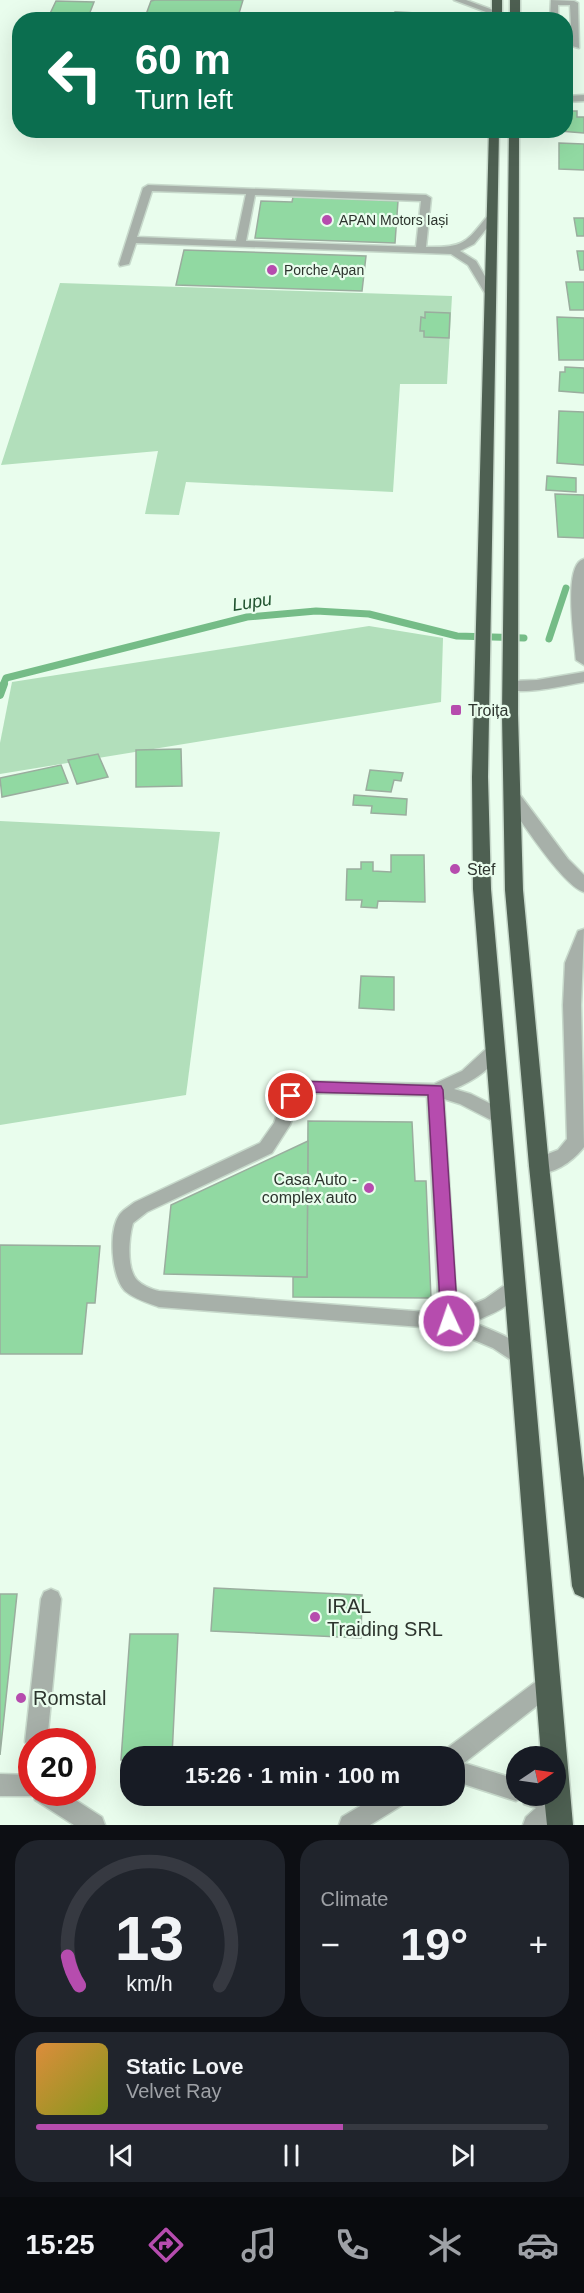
<!DOCTYPE html>
<meta charset="utf-8">
<style>
:root{--surface:#171b24;--page:#20242c;--text:#f1f3f6;--muted:#9ea1a6;--line:#363941;--accent:#b64cae}
body{margin:0;font-family:Helvetica,sans-serif;background:var(--page);color:var(--text);height:100vh;display:flex;flex-direction:column;font-size:22px;white-space:nowrap}
*{box-sizing:border-box;margin:0}
p{font-size:20px;color:var(--muted)}
.icon{flex:none;width:33px;height:33px;fill:none;stroke:currentColor;stroke-width:2;stroke-linecap:round;stroke-linejoin:round}
.map{position:relative;height:1825px;overflow:hidden}
.side{display:flex;flex-direction:column;gap:15px;padding:15px;background:#0d0f14;flex:1}
.side>*{flex:none}
.top-card{position:absolute;left:12px;top:12px;width:561px;height:126px;border-radius:24px;box-shadow:0 6px 24px #0002;background:#0b6e4f;color:#fff;overflow:hidden}
.needle{width:39px;rotate:77deg}
.tools{position:absolute;left:506px;top:1746px;display:grid;gap:12px}
.tools a{display:grid;place-items:center;width:60px;height:60px;border-radius:50%;background:var(--surface);box-shadow:0 6px 24px #0002;font-size:30px}
.speed{position:absolute;left:18px;top:1728px;display:flex;gap:12px;font-size:30px;font-weight:700;text-align:center}
.speed>*{display:grid;place-content:center;width:78px;height:78px;border-radius:50%;background:var(--surface);box-shadow:0 6px 24px #0002;line-height:1}
.speed .limit{border:9px solid #d22;background:#fff;color:#111}
.pin{position:absolute;display:grid;place-items:center;width:51px;height:51px;color:#fff;margin:-26px;border:3px solid #fff;border-radius:50%;box-shadow:0 2px 6px #0007}
.me{position:absolute;width:66px;margin:-33px;rotate:357deg;stroke-linejoin:round;filter:drop-shadow(0 0 4px #0008)}
.turn{display:flex;align-items:center;gap:21px;height:126px;padding:0 24px;font-size:27px}
.turn .icon{width:78px;height:78px;stroke-width:2.5}
.turn b{display:block;font-size:42px;line-height:51px}
.big{font-size:45px;font-weight:600;line-height:1.1}
.side .tile{flex:1;display:flex;flex-direction:column;justify-content:center;gap:9px;min-width:0;padding:0 21px;border-radius:24px;background:var(--page)}
.side .dial{align-items:center;gap:0}
.dial svg{height:156px;overflow:visible;fill:none;stroke:var(--line);stroke-width:7;stroke-linecap:round;text-anchor:middle}
.dial text{fill:var(--text);stroke:none}
.song{display:flex;align-items:center;gap:18px}
.cover{width:72px;height:72px;border-radius:9px;background:linear-gradient(135deg,hsl(30 70% 55%),hsl(70 70% 35%))}
.played{height:6px;border-radius:3px;background:linear-gradient(90deg,var(--accent) 60%,var(--line) 60%)}
.keys{display:flex;justify-content:space-around;direction:ltr}
.heat{display:flex;justify-content:space-between;align-items:center;font-size:33px;direction:ltr}
.side .tiles{flex:1;display:grid;gap:15px;grid-template-columns:1fr 1fr}
.tile:last-child{grid-column:span 2}
.trip{position:absolute;left:120px;top:1746px;width:345px;height:60px;border-radius:24px;background:var(--surface);box-shadow:0 6px 24px #0002;font-weight:600;line-height:60px;text-align:center}
.tabs{display:flex;height:96px;justify-content:space-around;align-items:center;background:#090b0e;color:var(--muted)}
.tabs .icon{width:42px;height:42px}
.tabs .current{color:var(--accent)}
.tabs b{font-size:27px;color:var(--text)}
.map>svg:first-child{display:block}
.green{fill:#b2dfbb}
.lines{fill:none;stroke-linecap:round;stroke-linejoin:round}
.stream-far1{stroke:#75bc87;stroke-width:7}
.stream{stroke:#75bc87;stroke-width:8}
.building{fill:#91d9a2;stroke:#9aad9e;stroke-width:1.5}
.lane-casing{stroke:#c7d9cb;stroke-width:3}
.street-casing{stroke:#c7d9cb;stroke-width:3}
.highway-casing{stroke:#c7d9cb;stroke-width:3}
.lane{fill:#a7b0a9;fill-rule:evenodd}
.street{fill:#a7b0a9;fill-rule:evenodd}
.highway{fill:#4e6052;fill-rule:evenodd}
.route{fill:#b64cae;stroke:#763171;stroke-width:1.5}
.poi-dot{fill:#b64cae;stroke:#e9fded;stroke-width:2}
.labels{text-anchor:middle;dominant-baseline:central;stroke-width:4.5;stroke-linejoin:round;paint-order:stroke}
.far-poi-label{font-size:14px;fill:#2d352e;stroke:#e9fded;text-anchor:start}
.poi-label{font-size:16px;fill:#2d352e;stroke:#e9fded;text-anchor:start}
.water-label{font-size:18px;font-style:italic;fill:#1f522e;stroke:#e9fded}
.near-poi-label{font-size:20px;fill:#2d352e;stroke:#e9fded;text-anchor:start}
</style>
<div class="map">
<svg width="584" height="1825" viewBox="0 0 584 1825">
<rect width="100%" height="100%" fill="#e9fded"/>
<g class="green">
<polygon points="60,283 452,296 447,384 400,384 393,492 186,482 179,515 145,514 158,451 1,465"/>
<polygon points="369,626 443,638 441,702 0,774 0,743 12,682"/>
<polygon points="0,821 220,832 186,1095 0,1125"/>
</g>
<g class="lines">
<g class="stream-far1">
<polyline points="549,639 566,588"/>
<polyline points="3,685 6,678 247,617 316,611 369,614 457,636 524,638"/>
</g>
<polyline class="stream" points="0,695 4,684"/>
</g>
<g class="building">
<polygon points="155,0 243,0 237,20 144,20 151,1"/>
<polygon points="56,1 94,2 87,20 47,20"/>
<polygon points="395,12 440,14 440,20 393,20"/>
<polygon points="566,111 577,111 577,117 584,117 584,133 559,131 566,130"/>
<polygon points="559,143 584,144 584,170 559,169"/>
<polygon points="293,197 398,201 395,243 255,238 261,201 292,202"/>
<polygon points="574,218 584,218 584,236 577,236"/>
<polygon points="184,250 366,256 362,291 176,285"/>
<polygon points="577,251 584,251 584,270 580,270"/>
<polygon points="566,282 584,282 584,310 570,310"/>
<polygon points="425,312 450,313 449,338 424,337 424,331 420,331 421,317 425,318"/>
<polygon points="557,317 584,318 584,360 559,360"/>
<polygon points="565,367 584,368 584,393 559,391 560,372 565,372"/>
<polygon points="559,411 584,412 584,465 557,463"/>
<polygon points="547,476 576,478 576,492 546,490"/>
<polygon points="555,494 584,495 584,538 558,537"/>
<polygon points="181,749 182,786 136,787 136,750"/>
<polygon points="98,754 108,777 77,784 68,760"/>
<polygon points="61,765 68,783 2,797 0,778"/>
<polygon points="370,770 403,773 401,781 394,780 391,792 366,790"/>
<polygon points="354,795 407,799 406,815 371,813 372,806 353,805"/>
<polygon points="391,855 424,855 425,902 378,901 377,908 361,907 362,900 346,900 347,869 361,869 361,862 373,862 373,871 391,872"/>
<polygon points="361,976 394,977 394,1010 359,1008"/>
<polygon points="308,1121 412,1122 415,1181 426,1181 431,1298 293,1297 293,1277 307,1277"/>
<polygon points="308,1141 307,1277 164,1274 171,1205"/>
<polygon points="0,1245 100,1246 95,1303 87,1303 82,1354 0,1354"/>
<polygon points="214,1588 362,1595 361,1638 211,1631"/>
<polygon points="0,1594 17,1594 0,1755"/>
<polygon points="130,1634 178,1634 172,1756 130,1756 130,1760 121,1760"/>
</g>
<g class="lines">
<g class="lane-casing">
<g id="lane">
<polygon points="454,0 466,0 501,13 494,15"/>
<polygon points="551,0 574,1 578,3 579,48 572,46 570,5 558,5 558,20 550,20"/>
<path d="M 148,185 L 426,195 L 431,198 L 426,247 C 466,248 466,242 490,213 L 496,213 L 496,217 L 474,244 L 460,251 L 476,261 L 495,293 L 486,295 L 468,265 L 451,254 L 136,243 L 129,264 L 120,266 L 119,264 L 143,188 ZM 152,191 L 246,194 L 236,241 L 137,237 ZM 255,195 L 421,201 L 416,247 L 246,241 Z"/>
<path d="M 494,1045 L 500,1047 L 502,1051 C 492,1069 473,1081 454,1089 L 471,1094 L 505,1111 L 507,1116 L 505,1121 L 499,1122 L 493,1121 L 460,1104 L 444,1099 L 457,1311 L 485,1299 L 509,1282 L 515,1279 L 521,1282 L 524,1287 C 515,1305 489,1316 472,1322 C 488,1329 522,1340 530,1356 L 528,1362 L 521,1364 L 514,1362 L 493,1348 L 448,1329 L 159,1307 C 148,1303 134,1299 125,1291 C 111,1276 108,1230 120,1214 C 124,1209 130,1206 135,1202 L 260,1143 L 274,1123 L 285,1092 L 292,1083 L 298,1081 L 434,1084 L 462,1071 L 488,1047 ZM 302,1093 L 427,1096 L 439,1313 L 159,1291 C 151,1289 143,1286 137,1280 C 126,1268 129,1237 133,1223 L 147,1212 L 272,1153 L 290,1125 Z"/>
<polygon points="51,1589 58,1592 61,1599 47,1742 32,1742 32,1751 25,1742 41,1599 44,1592"/>
<polygon points="549,1674 556,1677 559,1684 556,1691 464,1763 516,1779 516,1796 555,1796 555,1792 566,1796 569,1804 566,1812 551,1825 523,1825 526,1817 536,1808 524,1804 522,1798 516,1801 454,1781 454,1756 443,1756 446,1749 542,1677"/>
<polygon points="0,1774 32,1775 32,1792 63,1792 102,1817 105,1825 74,1825 35,1800 34,1796 0,1796"/>
<polygon points="377,1796 407,1796 404,1804 370,1825 339,1825 342,1817"/>
</g>
</g>
<g class="street-casing">
<g id="street">
<polygon points="584,95 584,101 566,102 566,96"/>
<path d="M 584,559 L 584,665 L 576,660 C 575,641 562,564 584,559 Z"/>
<path d="M 584,672 L 584,682 C 568,685 513,698 503,686 L 511,681 L 537,680 Z"/>
<path d="M 512,790 L 518,792 L 568,859 L 584,875 L 584,892 C 563,886 521,820 506,800 L 504,796 L 506,792 Z"/>
<path d="M 584,929 L 581,1005 L 584,1147 C 573,1161 551,1178 532,1172 L 529,1166 L 532,1160 L 558,1150 L 567,1139 L 563,1005 L 565,963 L 578,931 Z"/>
</g>
</g>
<g class="highway-casing">
<g id="highway">
<rect x="492" y="0" width="10" height="20"/>
<rect x="510" y="0" width="10" height="20"/>
<polygon points="489,130 499,130 488,777 491,889 573,1825 547,1825 544,1796 555,1796 555,1756 541,1756 473,889 472,777"/>
<polygon points="509,130 519,130 518,714 523,890 549,1166 584,1478 584,1598 575,1594 572,1586 529,1166 505,890 502,714"/>
</g>
</g>
<use href="#lane" class="lane"/>
<use href="#street" class="street"/>
<use href="#highway" class="highway"/>
</g>
<path class="route" d="M 298,1081 L 441,1086 L 443,1090 L 458,1321 L 455,1326 L 449,1328 L 443,1326 L 441,1321 L 428,1095 L 302,1092 L 296,1100 L 286,1100 L 284,1096 C 287,1090 291,1083 298,1081 Z"/>
<g class="poi-dot">
<circle cx="327" cy="220" r="6"/>
<circle cx="272" cy="270" r="6"/>
<rect x="450" y="704" width="12" height="12" rx="3"/>
<circle cx="455" cy="869" r="6"/>
<circle cx="369" cy="1188" r="6"/>
<circle cx="315" cy="1617" r="6"/>
<circle cx="21" cy="1698" r="6"/>
</g>
<g class="labels">
<g class="far-poi-label">
<text x="339" y="220">APAN Motors Iași</text>
<text x="284" y="270">Porche Apan</text>
</g>
<g class="poi-label">
<text x="468" y="710">Troița</text>
<text x="467" y="869">Stef</text>
<text x="357" y="1179" text-anchor="end">Casa Auto -<tspan x="357" dy="18">complex auto</tspan></text>
</g>
<g class="water-label">
<text transform="translate(252 602) rotate(-9)">Lupu</text>
</g>
<g class="near-poi-label">
<text x="327" y="1606">IRAL<tspan x="327" dy="23">Traiding SRL</tspan></text>
<text x="33" y="1698">Romstal</text>
</g>
</g>
</svg>
<div class="tools">
<a><svg class="needle" viewBox="-14 -14 28 28"><path d="M0-13l5 13h-10z" fill="#e53935"/><path d="M0 13l5-13h-10z" fill="#9ea1a6"/></svg></a>
</div>
<div class="speed"><div class="limit">20</div></div>
<div class="pin" style="left:291px;top:1096px;background:#d93025"><svg class="icon" aria-label="arrive" viewBox="0 0 24 24"><path d="M6 21V4h12l-3 4 3 4H6"/></svg></div>
<svg class="me" style="left:449px;top:1321px" viewBox="-20 -20 40 40"><circle r="17" fill="#b64cae" stroke="#fff" stroke-width="3"/><path d="M0-11L8 9 0 5-8 9z" fill="#fff"/></svg>
<div class="trip">15:26 · 1 min · 100 m</div>
<div class="top-card">
<div class="turn"><svg class="icon" aria-label="left" viewBox="0 0 24 24"><path d="M17 20v-9H6M10 6l-5 5 5 5"/></svg><div><b>60 m</b>Turn left</div></div>
</div>
</div>
<section class="side">
<div class="tiles">
<div class="tile dial"><svg viewBox="0 0 100 80">
<path d="M14 69A42 42 0 1 1 86 69"/>
<path d="M14 69A42 42 0 0 1 8 54" stroke="#b64cae"/>
<text x="50" y="56" font-size="32" font-weight="700">13</text>
<text x="50" y="72" font-size="11">km/h</text>
</svg></div>
<div class="tile"><p>Climate</p>
<div class="heat"><a>−</a><b class="big">19°</b><a>+</a></div>
</div>
<div class="tile">
<div class="song"><i class="cover"></i><div><b>Static Love</b><p>Velvet Ray</p></div></div>
<div class="played"></div>
<div class="keys"><svg class="icon" aria-label="previous" viewBox="0 0 24 24"><path d="M18 5L8 12l10 7zM5 5v14"/></svg><svg class="icon" aria-label="pause" viewBox="0 0 24 24"><path d="M8 5v14M16 5v14"/></svg><svg class="icon" aria-label="next" viewBox="0 0 24 24"><path d="M6 5l10 7-10 7zM19 5v14"/></svg></div>
</div>
</div>
</section>
<nav class="tabs">
<b>15:25</b>
<svg class="icon current" aria-label="directions" viewBox="0 0 24 24"><path d="M12 3l9 9-9 9-9-9zM9 14v-3h6M13 9l2 2-2 2"/></svg>
<svg class="icon" aria-label="music" viewBox="0 0 24 24"><path d="M9 18V5l10-2v13"/><circle cx="6" cy="18" r="3"/><circle cx="16" cy="16" r="3"/></svg>
<svg class="icon" aria-label="phone" viewBox="0 0 24 24"><path d="M5 4h4l2 5-3 2q2 4 5 5l2-3 5 2v4C11 20 4 13 5 4z"/></svg>
<svg class="icon" aria-label="climate" viewBox="0 0 24 24"><path d="M12 3v18M4 7l16 10M4 17L20 7"/></svg>
<svg class="icon" aria-label="car" viewBox="0 0 24 24"><path d="M5 17H2v-5l4-1 3-4h7l3 4 3 1v5h-3M9 17h6M6 11h13"/><circle cx="7" cy="17" r="2"/><circle cx="17" cy="17" r="2"/></svg>
</nav>
